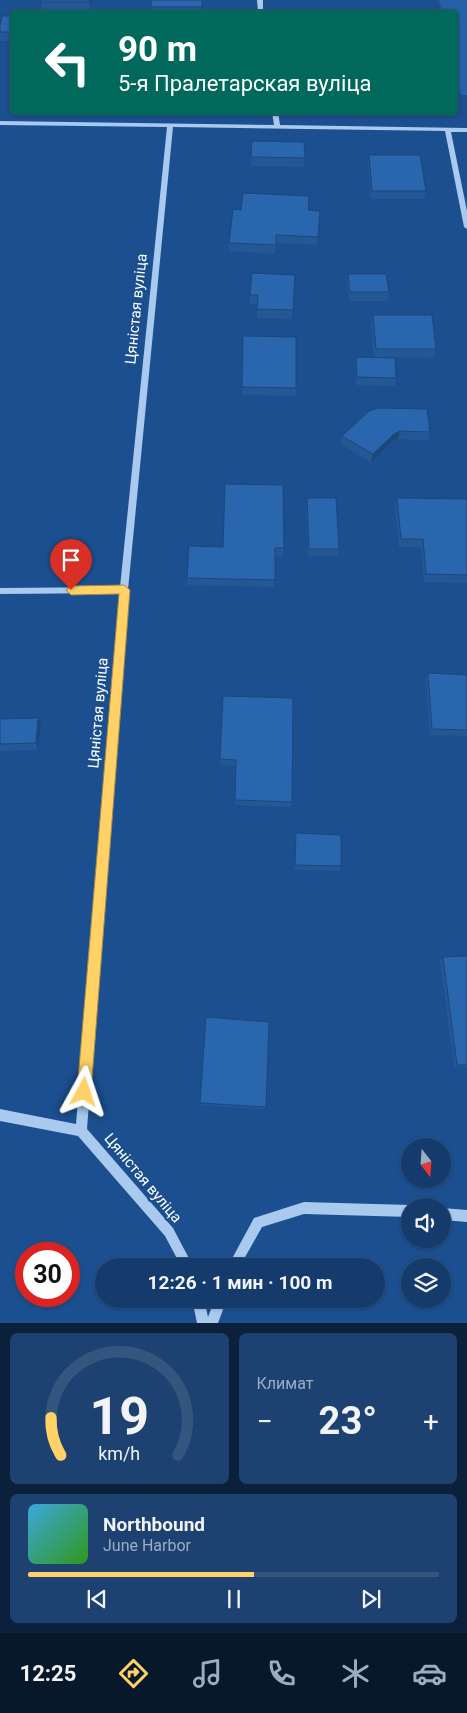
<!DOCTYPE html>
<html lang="ru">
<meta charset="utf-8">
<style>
:root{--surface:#143b6b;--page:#1d4271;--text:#f1f3f6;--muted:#9dadc1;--line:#33557e;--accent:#ffd166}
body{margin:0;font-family:Roboto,sans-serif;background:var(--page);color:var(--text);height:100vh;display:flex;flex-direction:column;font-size:19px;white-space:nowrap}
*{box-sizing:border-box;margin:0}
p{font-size:16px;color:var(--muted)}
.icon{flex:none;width:28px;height:28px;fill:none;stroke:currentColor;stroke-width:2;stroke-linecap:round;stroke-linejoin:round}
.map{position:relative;height:1323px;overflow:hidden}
.sheet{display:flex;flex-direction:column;gap:10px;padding:10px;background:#0b203b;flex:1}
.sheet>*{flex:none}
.banner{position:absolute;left:10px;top:10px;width:448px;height:105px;border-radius:5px;box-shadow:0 1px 4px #0004,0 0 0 1px var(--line);background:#00695c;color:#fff;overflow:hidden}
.needle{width:32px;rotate:163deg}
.controls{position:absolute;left:401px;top:1138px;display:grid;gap:10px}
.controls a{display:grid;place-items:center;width:50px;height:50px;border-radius:50%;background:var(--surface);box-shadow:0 1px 4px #0004,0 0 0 1px var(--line);font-size:25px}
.speed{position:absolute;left:15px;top:1242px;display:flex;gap:10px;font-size:25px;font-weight:700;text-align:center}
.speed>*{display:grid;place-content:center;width:65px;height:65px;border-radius:50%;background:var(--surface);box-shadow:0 1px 4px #0004,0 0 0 1px var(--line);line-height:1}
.speed .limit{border:8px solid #d22;background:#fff;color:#111}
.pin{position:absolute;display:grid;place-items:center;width:42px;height:42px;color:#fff;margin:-51px -21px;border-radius:50% 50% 50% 0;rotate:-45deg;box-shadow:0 0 5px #0007}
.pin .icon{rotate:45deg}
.me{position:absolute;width:55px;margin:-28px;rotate:5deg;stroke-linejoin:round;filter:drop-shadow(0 0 4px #0008)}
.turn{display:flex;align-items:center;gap:18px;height:105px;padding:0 25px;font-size:22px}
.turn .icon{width:65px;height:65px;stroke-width:2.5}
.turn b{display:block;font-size:35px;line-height:42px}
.big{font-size:38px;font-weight:700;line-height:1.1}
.sheet .widget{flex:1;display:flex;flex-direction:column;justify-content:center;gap:8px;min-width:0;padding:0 18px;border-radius:8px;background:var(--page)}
.sheet .dial{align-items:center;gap:0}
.dial svg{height:130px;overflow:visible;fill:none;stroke:var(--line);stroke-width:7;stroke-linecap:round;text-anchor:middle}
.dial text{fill:var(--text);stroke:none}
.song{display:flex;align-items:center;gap:15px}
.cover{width:60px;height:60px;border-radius:8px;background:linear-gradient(135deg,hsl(200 70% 55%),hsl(110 70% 35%))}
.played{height:5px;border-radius:2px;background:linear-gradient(90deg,var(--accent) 55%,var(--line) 55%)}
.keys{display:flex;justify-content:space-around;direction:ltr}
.heat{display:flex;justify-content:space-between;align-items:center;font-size:28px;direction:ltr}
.sheet .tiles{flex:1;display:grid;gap:10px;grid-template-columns:1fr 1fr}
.widget:last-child{grid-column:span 2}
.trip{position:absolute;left:95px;top:1258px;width:290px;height:50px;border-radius:25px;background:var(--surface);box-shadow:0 1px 4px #0004,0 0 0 1px var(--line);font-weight:700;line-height:50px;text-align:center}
.dock{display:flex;height:80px;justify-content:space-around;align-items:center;background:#08182b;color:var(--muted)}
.dock .icon{width:35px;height:35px}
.dock .on{color:var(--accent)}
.dock b{font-size:22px;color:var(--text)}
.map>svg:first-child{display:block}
.green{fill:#2461a8}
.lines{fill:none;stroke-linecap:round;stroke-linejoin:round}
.minor{fill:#a9c9ee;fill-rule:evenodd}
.wall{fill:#245895}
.shaded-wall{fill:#1d4779}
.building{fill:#2a66ad;stroke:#1d4779}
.route{fill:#ffd166;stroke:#a68842}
.labels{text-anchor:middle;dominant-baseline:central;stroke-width:5;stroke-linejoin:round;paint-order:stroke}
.street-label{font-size:15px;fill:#fff;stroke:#1b4f8f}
</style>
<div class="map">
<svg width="467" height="1323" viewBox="0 0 467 1323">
<rect width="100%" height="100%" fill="#1b4f8f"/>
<polygon class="green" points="439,0 467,0 467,95 461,95 455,68 455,12 442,12"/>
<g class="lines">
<g class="minor">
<polygon points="257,0 263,0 263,12 258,12"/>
<polygon points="272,112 278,112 280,125 467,128 467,132 451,132 467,211 467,229 464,227 445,131 173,127 128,590 87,1129 173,1228 193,1266 181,1266 165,1236 78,1136 0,1121 0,1109 76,1124 120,593 0,594 0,588 120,587 167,127 0,125 0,121 274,125"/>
<polygon points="304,1202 410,1205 413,1206 410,1206 410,1217 304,1214 262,1227 240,1266 228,1266 254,1218"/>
<polygon points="442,1208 467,1210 467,1222 442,1220"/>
<polygon points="192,1299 204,1299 208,1317 215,1299 227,1299 218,1323 197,1323"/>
</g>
</g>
<g class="wall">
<polygon points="92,0 91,10 42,11 41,2"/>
<rect x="151" y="0" width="51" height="12"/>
<polygon points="12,16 12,41 0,41 0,25"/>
<polygon points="252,141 305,158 304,167 251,166"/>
<polygon points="369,155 426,191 424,199 371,199 368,163"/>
<polygon points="308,210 320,211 317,245 276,243 275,254 229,251 229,243"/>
<polygon points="348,274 389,292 388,301 349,301 347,283"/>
<polygon points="295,275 292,319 257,318 257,304 250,304 250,295"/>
<polygon points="373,315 436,349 434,358 374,357 371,324"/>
<polygon points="243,336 296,388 296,396 242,395"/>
<polygon points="356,357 396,378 395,386 356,385 355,366"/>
<polygon points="369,411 430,432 428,441 398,439 392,442 371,463 341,444 342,436"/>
<polygon points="307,498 339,549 338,556 308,556 306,506"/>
<polygon points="397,498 467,499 467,583 424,582 421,547 399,547 395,505"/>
<polygon points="189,546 284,548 283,556 275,556 274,587 187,585 187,578"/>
<polygon points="428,673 467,675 467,736 430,735 426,680"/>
<polygon points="223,696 292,802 291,807 235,805 236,766 220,765"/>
<polygon points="0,719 41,725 38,750 0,751"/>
<polygon points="296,833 341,866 340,871 295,870 295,838"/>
<polygon points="467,956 467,1067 454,1067 440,961 443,957"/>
<polygon points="200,1103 266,1107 265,1109 200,1105"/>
</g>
<g class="shaded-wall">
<polygon points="90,0 92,0 91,10 90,2"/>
<polygon points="400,431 398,439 392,442 371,463 373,454 394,434"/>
<polygon points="38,718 41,725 38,750 36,743"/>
</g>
<g class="building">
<rect x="41" y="0" width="49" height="2"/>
<rect x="151" y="0" width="51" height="7"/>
<polygon points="2,16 12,16 12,32 0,32 0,25"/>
<polygon points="252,141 304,142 305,158 251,157"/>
<polygon points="369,155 420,155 426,191 372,191"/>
<polygon points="243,193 309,196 308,210 320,211 318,237 276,235 276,245 229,243 233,209 241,210"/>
<polygon points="252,273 295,275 293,310 257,309 258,295 250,295"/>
<polygon points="348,274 386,274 389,292 350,292"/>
<polygon points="373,315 432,315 436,349 376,349"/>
<polygon points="243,336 296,337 296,388 242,387"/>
<polygon points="356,357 395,358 396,378 357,377"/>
<polygon points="378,408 427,409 430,432 400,431 394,434 373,454 342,436 369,411"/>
<polygon points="225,484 283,485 284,548 275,548 275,580 187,578 189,546 223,547"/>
<polygon points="307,498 336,498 339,549 309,549"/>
<polygon points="397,498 467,499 467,575 426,574 423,539 401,539"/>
<polygon points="428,673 467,675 467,730 432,729"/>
<polygon points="223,696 293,698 292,802 235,800 236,760 220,759"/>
<polygon points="38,718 36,743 0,744 0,719"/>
<polygon points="296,833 341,835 341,866 295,865"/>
<polygon points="467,956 467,1065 457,1065 443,957"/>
<polygon points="206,1017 269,1022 266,1107 200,1103"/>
</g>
<polygon class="route" points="124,585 130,590 91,1092 89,1097 84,1099 79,1097 77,1092 119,594 71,595 66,590 71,586"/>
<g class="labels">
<g class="street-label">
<text transform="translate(136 309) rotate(-84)">Цяністая вуліца</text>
<text transform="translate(98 713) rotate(-85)">Цяністая вуліца</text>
<text transform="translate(143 1178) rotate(50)">Цяністая вуліца</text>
</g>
</g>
</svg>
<div class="controls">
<a><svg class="needle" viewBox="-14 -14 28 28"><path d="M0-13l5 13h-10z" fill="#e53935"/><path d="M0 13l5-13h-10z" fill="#9dadc1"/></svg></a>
<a><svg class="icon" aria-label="sound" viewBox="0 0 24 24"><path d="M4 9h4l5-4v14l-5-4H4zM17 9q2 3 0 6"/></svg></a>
<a><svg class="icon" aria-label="layers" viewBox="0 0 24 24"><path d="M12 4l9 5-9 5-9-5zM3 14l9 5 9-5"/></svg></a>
</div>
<div class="speed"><div class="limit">30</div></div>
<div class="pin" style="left:71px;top:590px;background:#d93025"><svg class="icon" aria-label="arrive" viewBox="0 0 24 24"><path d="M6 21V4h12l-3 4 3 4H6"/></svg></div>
<svg class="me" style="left:84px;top:1092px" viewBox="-20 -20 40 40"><path d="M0-17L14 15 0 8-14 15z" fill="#ffd166" stroke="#fff" stroke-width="4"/></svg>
<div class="trip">12:26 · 1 мин · 100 m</div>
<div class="banner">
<div class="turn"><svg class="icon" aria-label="left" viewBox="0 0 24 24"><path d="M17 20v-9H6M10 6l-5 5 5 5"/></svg><div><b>90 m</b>5-я Пралетарская вуліца</div></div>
</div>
</div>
<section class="sheet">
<div class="tiles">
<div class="widget dial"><svg viewBox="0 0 100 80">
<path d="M14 69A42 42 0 1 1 86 69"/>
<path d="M14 69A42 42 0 0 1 8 46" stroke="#ffd166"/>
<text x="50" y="56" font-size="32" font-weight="700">19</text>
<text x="50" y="72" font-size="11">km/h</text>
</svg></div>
<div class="widget"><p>Климат</p>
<div class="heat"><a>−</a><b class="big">23°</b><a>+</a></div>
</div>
<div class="widget">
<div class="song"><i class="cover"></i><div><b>Northbound</b><p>June Harbor</p></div></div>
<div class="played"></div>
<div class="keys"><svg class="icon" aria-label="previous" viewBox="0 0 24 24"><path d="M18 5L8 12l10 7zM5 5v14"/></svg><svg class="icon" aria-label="pause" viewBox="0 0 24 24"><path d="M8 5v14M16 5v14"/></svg><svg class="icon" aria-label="next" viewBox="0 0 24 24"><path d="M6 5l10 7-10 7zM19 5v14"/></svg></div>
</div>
</div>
</section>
<nav class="dock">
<b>12:25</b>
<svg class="icon on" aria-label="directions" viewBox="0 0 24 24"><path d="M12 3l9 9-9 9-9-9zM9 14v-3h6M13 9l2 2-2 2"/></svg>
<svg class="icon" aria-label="music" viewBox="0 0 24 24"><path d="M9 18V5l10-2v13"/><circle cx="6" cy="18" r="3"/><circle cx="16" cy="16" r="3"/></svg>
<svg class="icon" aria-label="phone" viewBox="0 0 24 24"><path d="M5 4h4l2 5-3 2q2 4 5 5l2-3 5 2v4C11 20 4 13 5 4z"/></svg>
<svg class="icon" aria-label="climate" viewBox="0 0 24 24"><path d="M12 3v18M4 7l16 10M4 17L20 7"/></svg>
<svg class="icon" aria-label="car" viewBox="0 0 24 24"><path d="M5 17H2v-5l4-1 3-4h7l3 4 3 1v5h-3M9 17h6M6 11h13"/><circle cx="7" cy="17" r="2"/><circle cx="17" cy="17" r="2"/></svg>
</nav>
